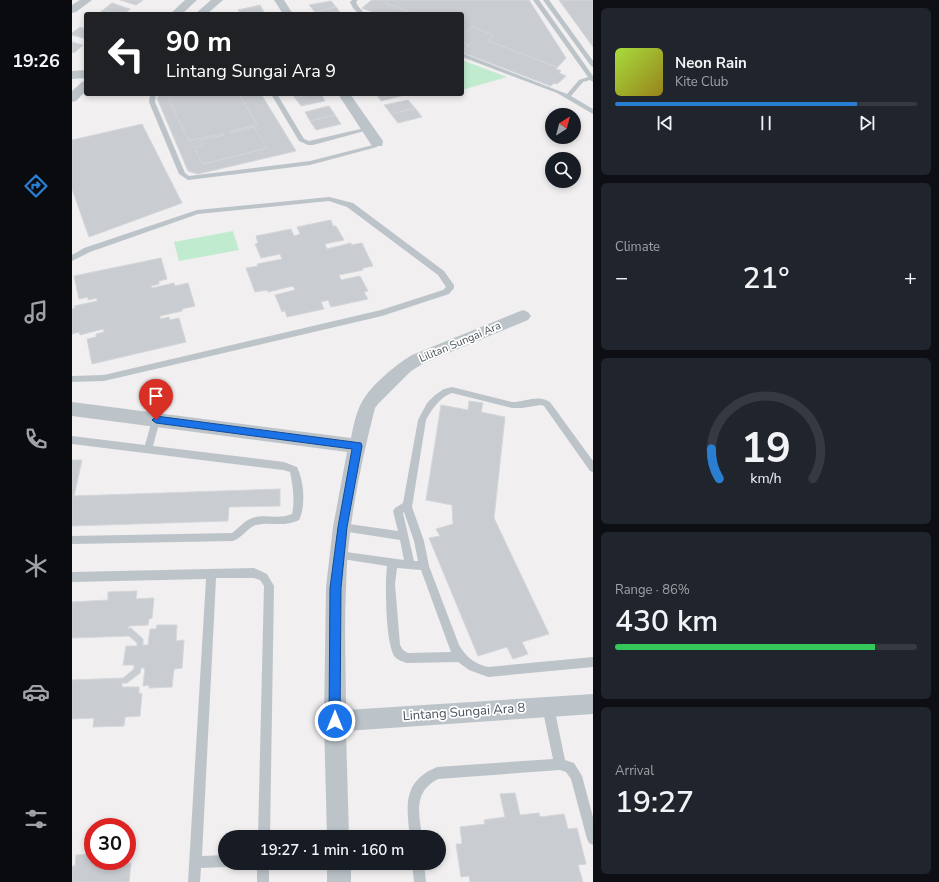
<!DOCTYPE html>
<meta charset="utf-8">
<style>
:root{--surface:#171b24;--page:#20242c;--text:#f1f3f6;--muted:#9ea1a6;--line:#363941;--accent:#297ed1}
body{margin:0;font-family:"Nunito Sans",sans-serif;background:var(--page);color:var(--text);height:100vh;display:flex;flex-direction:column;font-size:15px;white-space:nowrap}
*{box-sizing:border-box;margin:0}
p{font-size:13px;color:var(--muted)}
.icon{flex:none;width:22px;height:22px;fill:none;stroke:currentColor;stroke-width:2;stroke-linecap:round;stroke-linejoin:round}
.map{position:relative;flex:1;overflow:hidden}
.side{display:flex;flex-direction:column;gap:8px;padding:8px;background:#0d0f14;width:346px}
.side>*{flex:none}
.top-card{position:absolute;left:12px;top:12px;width:380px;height:84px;border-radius:4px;box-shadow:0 2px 6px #0003;background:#202124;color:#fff;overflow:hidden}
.needle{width:26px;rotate:36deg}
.tools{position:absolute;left:473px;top:108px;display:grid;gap:8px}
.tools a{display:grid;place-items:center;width:36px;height:36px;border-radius:50%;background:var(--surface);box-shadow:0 2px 6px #0003;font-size:20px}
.speed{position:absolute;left:12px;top:818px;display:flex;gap:8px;font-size:20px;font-weight:700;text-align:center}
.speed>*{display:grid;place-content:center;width:52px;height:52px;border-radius:50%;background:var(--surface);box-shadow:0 2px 6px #0003;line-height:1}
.speed .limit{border:6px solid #d22;background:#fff;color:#111}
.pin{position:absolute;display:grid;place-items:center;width:34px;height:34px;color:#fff;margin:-41px -17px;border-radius:50% 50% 50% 0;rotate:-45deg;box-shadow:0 0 4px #0007}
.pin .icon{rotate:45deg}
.me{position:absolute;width:44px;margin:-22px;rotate:0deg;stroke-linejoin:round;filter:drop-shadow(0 0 3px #0008)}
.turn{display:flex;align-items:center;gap:14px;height:84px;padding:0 16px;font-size:18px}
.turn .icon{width:52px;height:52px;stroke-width:2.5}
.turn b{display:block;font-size:28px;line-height:34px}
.big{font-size:30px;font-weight:600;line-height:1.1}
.side .tile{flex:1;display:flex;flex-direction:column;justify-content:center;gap:6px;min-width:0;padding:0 14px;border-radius:6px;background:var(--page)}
.side .dial{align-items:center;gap:0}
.dial svg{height:104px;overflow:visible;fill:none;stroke:var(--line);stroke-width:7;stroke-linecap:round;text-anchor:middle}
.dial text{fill:var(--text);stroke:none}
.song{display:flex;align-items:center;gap:12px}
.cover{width:48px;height:48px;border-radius:6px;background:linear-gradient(135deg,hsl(80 70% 55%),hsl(50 70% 35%))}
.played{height:4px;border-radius:2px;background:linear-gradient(90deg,var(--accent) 80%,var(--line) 80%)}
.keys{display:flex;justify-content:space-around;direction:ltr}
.heat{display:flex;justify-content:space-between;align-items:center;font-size:22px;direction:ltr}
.charge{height:6px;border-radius:3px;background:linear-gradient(90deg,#34c759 86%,var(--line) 0)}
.trip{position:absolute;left:146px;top:830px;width:228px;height:40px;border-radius:20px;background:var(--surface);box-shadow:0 2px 6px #0003;font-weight:600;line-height:40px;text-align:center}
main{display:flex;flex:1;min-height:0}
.tab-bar{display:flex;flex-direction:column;width:72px;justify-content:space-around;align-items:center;background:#090b0e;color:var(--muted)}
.tab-bar .icon{width:28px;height:28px}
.tab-bar .current{color:var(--accent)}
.tab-bar b{font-size:18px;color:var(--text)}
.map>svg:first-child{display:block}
.green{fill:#c1ebcf}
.building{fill:#c9ccd1;stroke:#d3d6da}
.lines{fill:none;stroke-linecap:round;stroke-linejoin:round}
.service{fill:#bcc4ca;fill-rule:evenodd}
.minor{fill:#bcc4ca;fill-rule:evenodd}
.route{fill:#1a73e8;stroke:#114b97}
.labels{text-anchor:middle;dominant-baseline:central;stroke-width:3.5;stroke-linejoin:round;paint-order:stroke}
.street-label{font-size:11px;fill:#49535b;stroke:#fff}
.near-street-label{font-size:13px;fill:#49535b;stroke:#fff}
</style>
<main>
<nav class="tab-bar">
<b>19:26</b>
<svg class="icon current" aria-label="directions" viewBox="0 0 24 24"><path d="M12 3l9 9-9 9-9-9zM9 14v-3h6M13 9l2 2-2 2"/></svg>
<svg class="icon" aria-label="music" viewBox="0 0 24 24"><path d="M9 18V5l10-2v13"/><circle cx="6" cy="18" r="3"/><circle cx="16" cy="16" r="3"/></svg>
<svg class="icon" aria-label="phone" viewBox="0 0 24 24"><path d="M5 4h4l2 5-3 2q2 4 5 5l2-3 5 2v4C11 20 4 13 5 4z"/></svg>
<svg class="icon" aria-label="climate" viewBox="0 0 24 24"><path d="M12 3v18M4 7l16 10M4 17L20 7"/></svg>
<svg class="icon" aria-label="car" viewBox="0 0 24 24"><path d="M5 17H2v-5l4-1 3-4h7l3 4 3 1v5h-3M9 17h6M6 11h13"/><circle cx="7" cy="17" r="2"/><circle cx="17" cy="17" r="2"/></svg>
<svg class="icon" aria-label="filters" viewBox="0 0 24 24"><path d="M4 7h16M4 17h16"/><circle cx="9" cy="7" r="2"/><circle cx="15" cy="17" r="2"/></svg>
</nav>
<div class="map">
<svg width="521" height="882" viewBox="0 0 521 882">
<rect width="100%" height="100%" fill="#f1efef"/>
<g class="green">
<polygon points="390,60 435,77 390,90"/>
<polygon points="161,231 167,250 107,261 102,242"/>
</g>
<g class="building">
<polygon points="48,0 71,0 64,5"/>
<polygon points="300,0 457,0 494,58 484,69 489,71 487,73 494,76 485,84 482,83 479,86 390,52 390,14 306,14 290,8"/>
<polygon points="300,0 317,0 313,3 343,14 306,14 290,8"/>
<polygon points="487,0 521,0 521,47"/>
<polygon points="259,1 264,7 243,12 237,5"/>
<polygon points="40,3 58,9 52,14 45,14 31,10"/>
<polygon points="188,5 192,12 169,14 166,10"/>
<polygon points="264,7 269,14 244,14 243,12"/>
<polygon points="31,10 45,14 26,14"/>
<polygon points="8,27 14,29 14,39 0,35 0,33"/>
<polygon points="400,27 422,35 416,41 485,67 484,69 489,71 487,73 494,76 485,84 482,83 479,86 392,53 395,51 392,49 397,45 393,43 390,46 390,32 393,33"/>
<polygon points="0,42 11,45 2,53 0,52"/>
<polygon points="88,94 189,94 224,151 126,174 116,171 85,98"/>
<polygon points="94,94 167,94 185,125 158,131 159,133 182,127 195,148 131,164 122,147 131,145 129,140 152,135 151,133 117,141"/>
<polygon points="221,94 240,94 223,98"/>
<polygon points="240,94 249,94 253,101 229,106 223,98"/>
<polygon points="304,94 332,94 333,95 309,101"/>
<polygon points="336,100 343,108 319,114 312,105"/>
<polygon points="257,106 263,115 238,121 233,112"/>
<polygon points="343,108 350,117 326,123 319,114"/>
<polygon points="263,115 269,124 244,130 238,121"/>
<polygon points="70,124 110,203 17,237 0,189 0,140"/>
<polygon points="259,220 261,226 264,226 272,240 253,244 255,249 279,243 279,245 290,243 301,266 291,268 291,270 267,275 269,280 288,276 296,291 292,292 296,299 259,307 256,300 249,302 252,309 215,317 213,311 210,312 203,295 223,290 221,286 196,292 195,290 183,292 174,268 186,266 185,264 210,259 208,254 189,258 183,244 186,243 184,236 219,229 222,236 228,234 225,227"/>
<polygon points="89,258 95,279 87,281 87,284 79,286 80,288 102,283 103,286 116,283 123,306 110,309 110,311 88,316 88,319 97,317 98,320 107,318 114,342 20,364 15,339 24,337 24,334 32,332 31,329 8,335 7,332 0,334 0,309 3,308 2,306 25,301 25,298 16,300 16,297 7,299 2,276"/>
<polygon points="397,401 411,403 409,412 433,417 422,518 477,634 450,642 456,654 441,659 435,647 406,656 357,538 368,536 364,529 381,524 380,505 354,500 369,405 396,410"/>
<polygon points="0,460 10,460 2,496 208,489 208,506 157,507 156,521 0,526"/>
<polygon points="65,591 64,599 82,598 80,618 77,619 76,625 57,626 56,628 59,628 71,639 71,645 76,645 78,629 84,629 85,625 105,625 104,641 112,640 110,668 102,669 100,687 77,688 77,685 71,686 73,668 69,668 68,673 55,683 50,683 50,687 67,687 67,694 70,693 68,716 53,717 52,726 21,727 22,718 0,719 0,680 51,678 62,669 62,665 51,665 54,646 65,646 65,643 57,636 0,638 0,602 36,600 36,592"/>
<polygon points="443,793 448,815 467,813 468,817 492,814 496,829 505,828 514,864 506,865 511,882 398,882 397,876 389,877 384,844 390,844 388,827 413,824 412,820 433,817 428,794"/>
<polygon points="21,854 21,861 38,861 37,864 59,863 57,882 0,882 0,866 3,866 4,855"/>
</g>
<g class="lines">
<g class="service">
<polygon points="280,0 286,0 284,2 286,6 293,14 287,14 281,8 278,2"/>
<polygon points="461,0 467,0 521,76 521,82 518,80 511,82 499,96 521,109 521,114 485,93 390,57 390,53 495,94 507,80 516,77"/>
<polygon points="471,0 477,0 521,61 521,67 519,66"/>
<polygon points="78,94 84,94 83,102 113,173 117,176 238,161 301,145 305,141 308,143 305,147 238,165 116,180 107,174 77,102"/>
<polygon points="199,94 205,94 232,139 237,141 297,127 300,129 241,145 236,145 227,141"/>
<polygon points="257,197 281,203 372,271 382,285 382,288 377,294 310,316 32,381 0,382 0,376 32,375 309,310 371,290 374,287 366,275 275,207 257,201 126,214 18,252 0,261 0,255 12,248 125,210"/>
<path d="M 380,387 L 440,402 C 453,402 466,394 478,402 L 521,461 L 521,472 L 518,471 L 472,406 L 469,405 L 450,408 L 440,408 L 380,393 C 368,397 360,409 354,420 L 340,507 L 352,541 L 357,566 L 387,645 C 394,657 403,664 416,667 L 521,657 L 521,667 L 416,677 L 397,670 L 386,662 L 335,663 C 332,662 326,660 324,658 C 313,648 313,582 315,566 L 264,558 L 262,555 L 264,552 L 267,551 L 332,560 L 328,540 L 270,531 L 267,530 L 265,527 L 267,524 L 270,523 L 326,531 L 321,511 L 323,508 L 331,503 L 346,420 L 355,403 L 363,395 L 372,389 ZM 332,512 L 342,541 L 346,561 L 342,561 L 331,513 ZM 325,568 L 349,570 L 379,652 L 336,653 L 331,650 L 328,645 L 323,584 Z"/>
<path d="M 84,416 L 87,417 L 88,420 L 81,446 L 212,462 L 225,467 C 232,481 234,506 227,520 C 209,528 199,521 184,525 C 176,527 170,538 161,541 L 0,544 L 0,536 L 160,533 C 166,529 171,522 178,519 C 191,513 206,520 220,514 C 223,501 221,486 218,472 L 211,470 L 0,444 L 0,436 L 73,445 L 80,420 L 81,417 Z"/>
<polygon points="182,568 195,574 202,586 198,837 186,837 192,586 188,580 182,578 144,578 130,856 153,855 153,863 158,863 157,865 153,867 129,868 128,882 116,882 134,579 0,582 0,572"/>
<path d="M 476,701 L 480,703 L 482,707 L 493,760 L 502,763 L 510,776 L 521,817 L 521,845 L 517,843 L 515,839 L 499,779 L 494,772 L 488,770 L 366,779 C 341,792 347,813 350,837 L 338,837 C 334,805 331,781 365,767 L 481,759 L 470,707 L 472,703 Z"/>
<rect x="185" y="863" width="12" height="19"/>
<polygon points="340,863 352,863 354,882 342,882"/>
</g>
<g class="minor">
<polygon points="8,0 20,0 4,12 0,13 0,5"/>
<polygon points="113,0 125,0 110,14 98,14"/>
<polygon points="139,0 151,0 135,14 123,14"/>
<polygon points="202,0 212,0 221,14 211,14"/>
<polygon points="14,70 14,78 0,79 0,71"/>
<polygon points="14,81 14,91 4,101 0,102 0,91 10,82"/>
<polygon points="266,94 278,94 311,141 310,146 300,146"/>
<path d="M 451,310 L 456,312 L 459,316 L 456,320 L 352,363 L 339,371 L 306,404 L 303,408 C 288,467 275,528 274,588 C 272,629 274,669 274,710 L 521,694 L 521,714 L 274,731 L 277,837 L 255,837 L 252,721 L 254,587 L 261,527 L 275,452 L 0,416 L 0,402 L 279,438 C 281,428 283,417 287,408 C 295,388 322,366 340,355 Z"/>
<rect x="255" y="863" width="24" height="19"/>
</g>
</g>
<polygon class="route" points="84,416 289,443 290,446 275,527 269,588 268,721 267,725 263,726 259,725 257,721 258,588 266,527 280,449 84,423 80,420"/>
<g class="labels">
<g class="street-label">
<text transform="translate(388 342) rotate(-23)">Lilitan Sungai Ara</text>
</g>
<g class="near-street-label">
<text transform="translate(392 712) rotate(-4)">Lintang Sungai Ara 8</text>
</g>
</g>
</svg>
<div class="tools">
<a><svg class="needle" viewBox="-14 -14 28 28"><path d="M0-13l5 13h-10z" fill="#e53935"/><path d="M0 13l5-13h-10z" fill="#9ea1a6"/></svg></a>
<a><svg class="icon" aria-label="search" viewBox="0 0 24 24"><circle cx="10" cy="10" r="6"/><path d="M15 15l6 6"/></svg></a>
</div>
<div class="speed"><div class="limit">30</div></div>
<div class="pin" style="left:84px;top:420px;background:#d93025"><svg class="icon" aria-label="arrive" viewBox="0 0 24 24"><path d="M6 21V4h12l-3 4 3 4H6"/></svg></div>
<svg class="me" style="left:263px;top:721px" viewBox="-20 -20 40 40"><circle r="17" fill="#1a73e8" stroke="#fff" stroke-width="3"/><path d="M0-11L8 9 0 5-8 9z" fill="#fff"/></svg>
<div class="trip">19:27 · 1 min · 160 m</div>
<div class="top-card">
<div class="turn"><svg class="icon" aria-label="left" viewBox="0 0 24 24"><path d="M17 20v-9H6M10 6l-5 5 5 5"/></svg><div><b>90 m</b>Lintang Sungai Ara 9</div></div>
</div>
</div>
<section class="side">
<div class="tile">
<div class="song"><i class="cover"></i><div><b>Neon Rain</b><p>Kite Club</p></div></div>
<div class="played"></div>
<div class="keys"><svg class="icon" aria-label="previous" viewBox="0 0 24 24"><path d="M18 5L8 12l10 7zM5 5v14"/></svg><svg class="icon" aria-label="pause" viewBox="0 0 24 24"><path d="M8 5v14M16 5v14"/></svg><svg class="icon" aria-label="next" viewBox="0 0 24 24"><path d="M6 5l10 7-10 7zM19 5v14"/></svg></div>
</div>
<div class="tile"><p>Climate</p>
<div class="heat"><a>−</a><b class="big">21°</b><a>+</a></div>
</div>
<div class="tile dial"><svg viewBox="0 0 100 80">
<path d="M14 69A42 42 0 1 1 86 69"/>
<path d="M14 69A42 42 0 0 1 8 46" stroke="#297ed1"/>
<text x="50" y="56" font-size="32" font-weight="700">19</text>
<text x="50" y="72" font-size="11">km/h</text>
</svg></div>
<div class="tile"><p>Range · 86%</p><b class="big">430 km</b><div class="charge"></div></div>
<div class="tile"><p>Arrival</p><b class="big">19:27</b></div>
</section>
</main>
